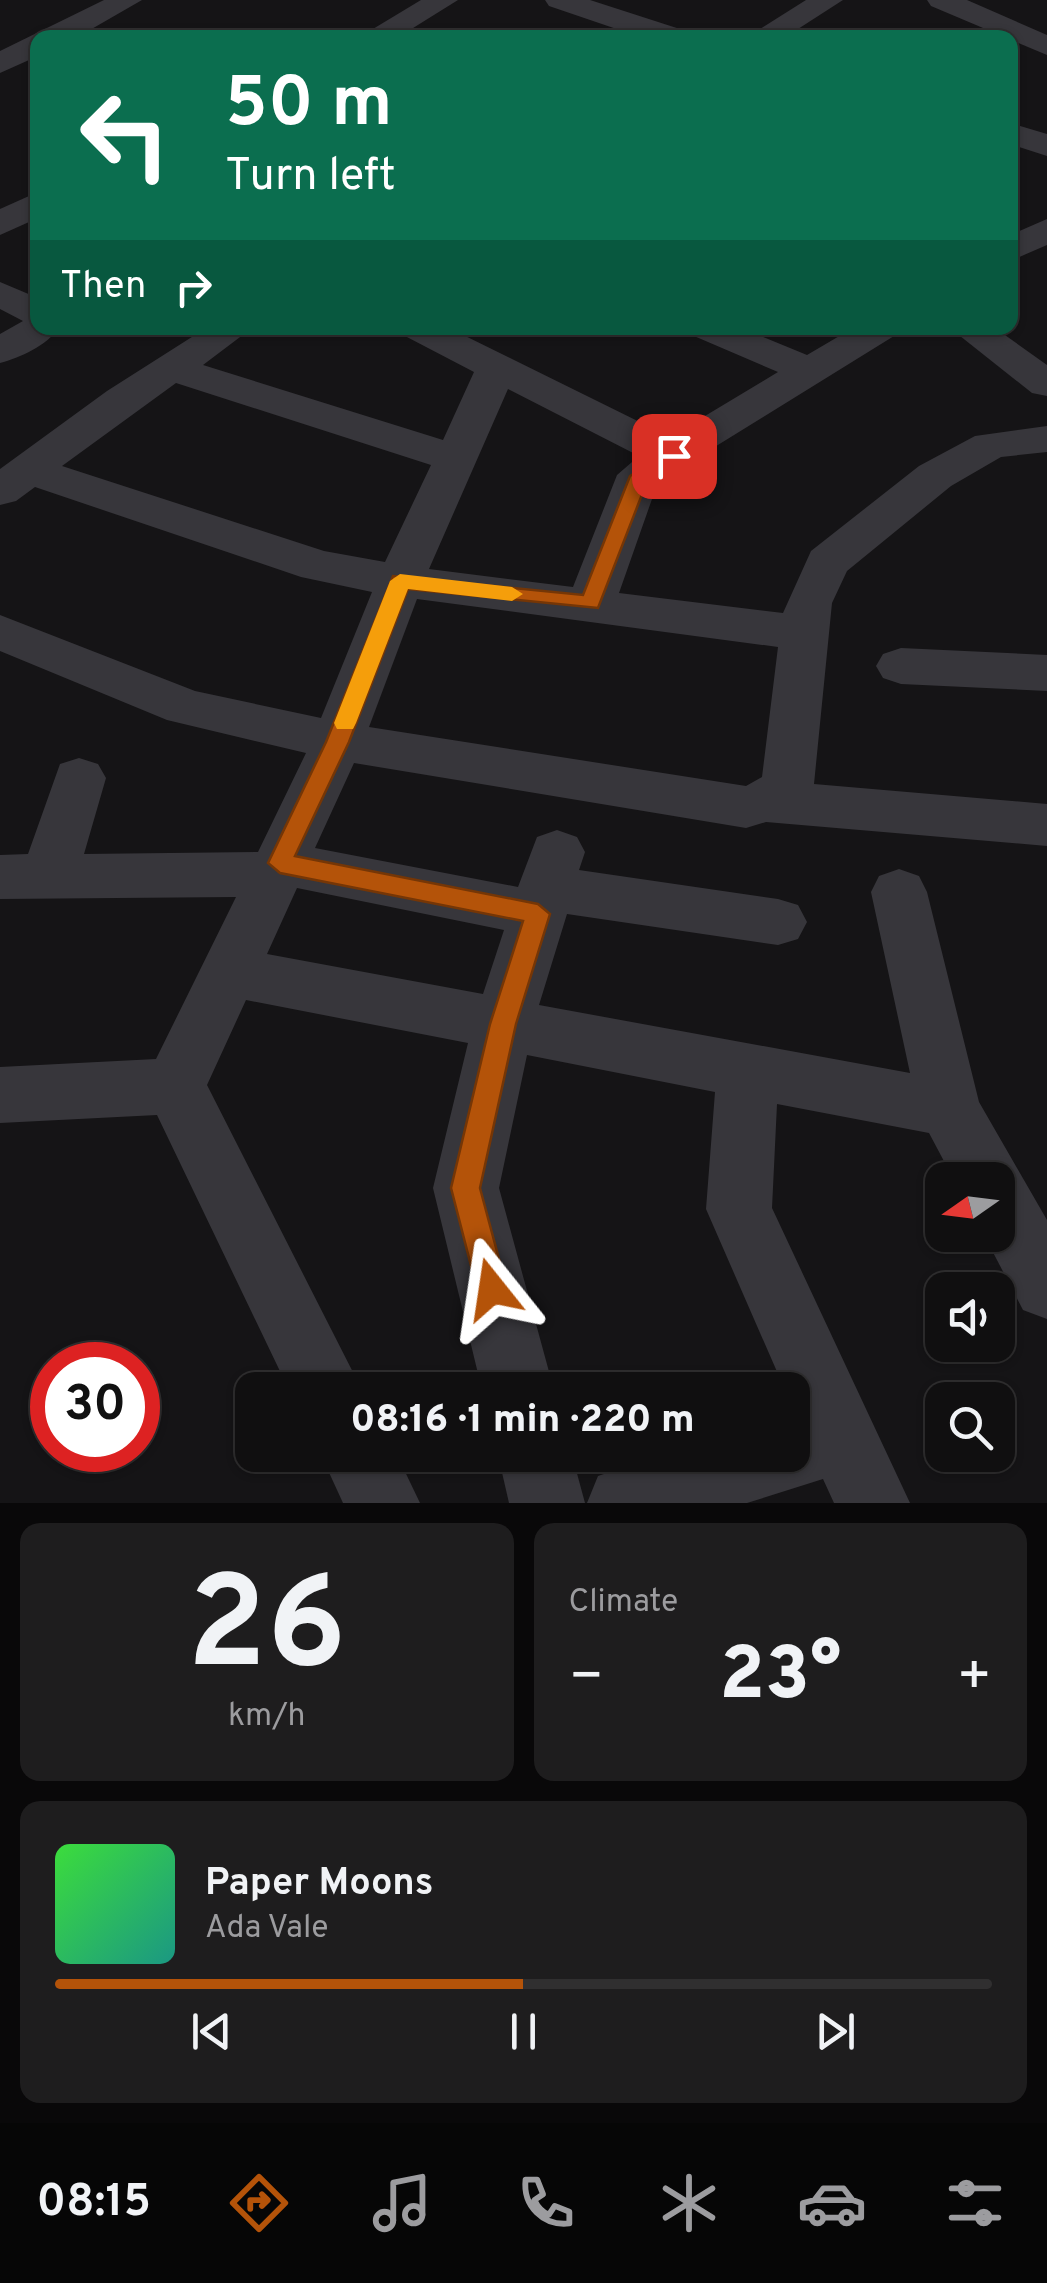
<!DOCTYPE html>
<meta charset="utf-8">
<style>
:root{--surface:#100f10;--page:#1e1d1e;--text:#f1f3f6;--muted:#9c9c9f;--line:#302f30;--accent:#b45309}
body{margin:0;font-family:Overpass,sans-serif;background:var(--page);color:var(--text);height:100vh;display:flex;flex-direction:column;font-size:38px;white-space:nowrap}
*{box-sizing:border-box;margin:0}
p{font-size:32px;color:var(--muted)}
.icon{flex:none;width:55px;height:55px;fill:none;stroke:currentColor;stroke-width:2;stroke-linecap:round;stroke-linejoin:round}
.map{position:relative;height:1503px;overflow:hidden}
.drawer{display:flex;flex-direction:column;gap:20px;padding:20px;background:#090809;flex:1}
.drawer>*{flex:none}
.top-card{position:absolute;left:30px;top:30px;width:988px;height:305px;border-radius:20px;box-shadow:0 2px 8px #0004,0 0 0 2px var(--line);background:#0b6e4f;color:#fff;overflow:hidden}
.needle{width:65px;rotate:256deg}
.fabs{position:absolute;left:925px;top:1162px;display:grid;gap:20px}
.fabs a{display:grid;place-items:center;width:90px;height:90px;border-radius:20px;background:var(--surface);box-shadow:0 2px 8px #0004,0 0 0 2px var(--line);font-size:50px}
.speed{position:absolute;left:30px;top:1342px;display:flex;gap:20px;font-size:50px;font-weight:700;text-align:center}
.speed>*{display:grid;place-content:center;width:130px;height:130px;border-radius:50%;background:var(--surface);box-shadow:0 2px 8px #0004,0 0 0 2px var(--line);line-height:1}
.speed .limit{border:15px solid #d22;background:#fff;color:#111}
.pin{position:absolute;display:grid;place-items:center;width:85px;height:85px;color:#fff;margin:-42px;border-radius:20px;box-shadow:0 5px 15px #0006}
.me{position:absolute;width:110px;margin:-55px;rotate:345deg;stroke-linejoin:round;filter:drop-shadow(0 0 8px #0008)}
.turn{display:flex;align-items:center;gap:35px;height:210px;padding:0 30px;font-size:45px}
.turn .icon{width:130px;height:130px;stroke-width:2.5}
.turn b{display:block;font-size:70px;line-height:85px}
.then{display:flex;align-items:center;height:95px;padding:0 30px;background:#0003;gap:20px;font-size:38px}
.big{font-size:75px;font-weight:800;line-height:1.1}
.drawer .tile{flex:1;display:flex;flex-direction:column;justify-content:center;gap:15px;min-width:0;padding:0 35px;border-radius:20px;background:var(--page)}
.drawer .dial{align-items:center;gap:0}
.dial b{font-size:130px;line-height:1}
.song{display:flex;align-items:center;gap:30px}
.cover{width:120px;height:120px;border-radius:15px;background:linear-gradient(135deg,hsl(120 70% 55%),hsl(170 70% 35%))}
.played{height:10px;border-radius:5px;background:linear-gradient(90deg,var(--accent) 50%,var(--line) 50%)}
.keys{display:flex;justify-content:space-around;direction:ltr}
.heat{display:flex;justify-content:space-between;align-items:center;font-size:55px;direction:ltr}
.drawer .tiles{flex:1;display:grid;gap:20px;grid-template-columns:1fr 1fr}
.tile:last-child{grid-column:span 2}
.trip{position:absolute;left:235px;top:1372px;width:575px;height:100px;border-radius:20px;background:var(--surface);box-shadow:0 2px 8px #0004,0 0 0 2px var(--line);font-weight:800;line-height:100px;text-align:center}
.tabs{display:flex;height:160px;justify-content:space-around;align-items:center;background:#060606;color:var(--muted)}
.tabs .icon{width:70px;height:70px}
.tabs .on{color:var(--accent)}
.tabs b{font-size:45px;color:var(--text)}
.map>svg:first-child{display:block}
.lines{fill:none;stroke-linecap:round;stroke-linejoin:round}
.street{fill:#37363b;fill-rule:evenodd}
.route{fill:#b45309;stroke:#753606;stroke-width:2.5}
.slow{fill:#f59e0b}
</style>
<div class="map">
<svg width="1047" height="1503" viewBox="0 0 1047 1503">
<rect width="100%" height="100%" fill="#151416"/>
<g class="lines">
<g class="street">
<polygon points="104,0 142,0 76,38 38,38 38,56 0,73 0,51"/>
<polygon points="421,0 458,0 397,38 358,38"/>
<polygon points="545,0 590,0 686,31 690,38 643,38 549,6"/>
<polygon points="806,0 843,0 784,38 746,38"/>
<polygon points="927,0 967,0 1047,35 1047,55 931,6"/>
<polygon points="1010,123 1047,134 1047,156 1010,144"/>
<polygon points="38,192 38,218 0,235 0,209"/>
<polygon points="1047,219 1047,245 1010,261 1010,235"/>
<path d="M 0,282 L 38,298 L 38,328 L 59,328 C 47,345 20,358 0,363 L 0,334 L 23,321 L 0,309 Z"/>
<path d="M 206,328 L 252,328 L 203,365 L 443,440 L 474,372 L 405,336 L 399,328 L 449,328 L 670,437 L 778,372 L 694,336 L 688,328 L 741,328 L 807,355 L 853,328 L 900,328 L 894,336 L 658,482 L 619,593 L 783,613 L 811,551 L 919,466 L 975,436 L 1047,426 L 1047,452 L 1001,457 L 951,486 L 847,571 L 832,603 L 814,784 L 1047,804 L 1047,846 L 766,822 L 746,828 L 354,763 L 315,848 L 518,887 L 537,837 L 557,830 L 577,837 L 585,852 L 579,870 L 778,899 L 798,905 L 807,922 L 798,939 L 778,945 L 567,914 L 539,1005 L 910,1073 L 871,892 L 879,876 L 899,869 L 919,876 L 927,892 L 979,1102 L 1047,1220 L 1047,1319 L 1023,1310 L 984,1235 L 998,1235 L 998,1180 L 954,1180 L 929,1133 L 777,1104 L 772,1208 L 910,1503 L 834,1503 L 823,1479 L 747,1503 L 587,1503 L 598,1476 L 660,1455 L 792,1455 L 792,1390 L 785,1390 L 706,1209 L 715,1092 L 527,1055 L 499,1188 L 554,1390 L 482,1390 L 433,1188 L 468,1043 L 246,1000 L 207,1085 L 362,1390 L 289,1390 L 157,1115 L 0,1123 L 0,1067 L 156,1059 L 236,897 L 0,899 L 0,855 L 28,854 L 60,764 L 79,758 L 98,764 L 106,778 L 84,854 L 258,852 L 306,753 L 167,720 L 0,651 L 0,615 L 195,691 L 321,718 L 372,592 L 301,577 L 35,487 L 16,501 L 0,505 L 0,469 L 107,391 ZM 176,383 L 431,465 L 385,562 L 324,551 L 62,466 ZM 508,389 L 639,456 L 617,475 L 573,587 L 429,569 ZM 417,599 L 778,647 L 762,777 L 746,786 L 369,727 ZM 297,888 L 504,930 L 483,994 L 267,954 Z"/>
<polygon points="950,328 995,328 1047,365 1047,396 1032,393"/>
<polygon points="901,648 1047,655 1047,691 901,684 883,678 876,666 883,654"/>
<polygon points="321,1455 397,1455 420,1503 343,1503"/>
<polygon points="498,1455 572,1455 585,1503 509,1503"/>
</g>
</g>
<polygon class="route" points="667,452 683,456 648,479 598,608 408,589 349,742 295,856 538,904 550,914 516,1024 480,1188 507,1289 502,1299 492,1303 481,1299 477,1289 451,1188 490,1024 523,921 280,873 268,863 326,742 393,576 583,595 630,476"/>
<polygon class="slow" points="400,574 512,587 523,594 512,601 408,589 356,723 353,729 337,729 334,723 390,581"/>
</svg>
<div class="fabs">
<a><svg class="needle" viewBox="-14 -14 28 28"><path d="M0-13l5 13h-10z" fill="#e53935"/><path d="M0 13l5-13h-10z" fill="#9c9c9f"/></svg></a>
<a><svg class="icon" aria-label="sound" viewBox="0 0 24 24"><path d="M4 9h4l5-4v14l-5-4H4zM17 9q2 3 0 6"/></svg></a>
<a><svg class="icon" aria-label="search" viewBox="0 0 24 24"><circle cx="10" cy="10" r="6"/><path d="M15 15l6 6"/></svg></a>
</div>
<div class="speed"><div class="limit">30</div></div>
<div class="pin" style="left:674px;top:456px;background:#d93025"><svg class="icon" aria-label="arrive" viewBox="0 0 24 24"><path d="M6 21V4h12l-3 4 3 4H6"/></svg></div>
<svg class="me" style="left:492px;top:1289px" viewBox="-20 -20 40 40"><path d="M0-17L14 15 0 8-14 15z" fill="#b45309" stroke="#fff" stroke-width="4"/></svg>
<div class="trip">08:16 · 1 min · 220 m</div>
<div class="top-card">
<div class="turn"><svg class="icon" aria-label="left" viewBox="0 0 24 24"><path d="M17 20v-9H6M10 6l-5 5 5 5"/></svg><div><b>50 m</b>Turn left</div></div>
<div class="then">Then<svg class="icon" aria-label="right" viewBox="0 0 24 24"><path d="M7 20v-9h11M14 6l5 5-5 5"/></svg></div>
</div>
</div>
<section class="drawer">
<div class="tiles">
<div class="tile dial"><b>26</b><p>km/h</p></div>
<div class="tile"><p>Climate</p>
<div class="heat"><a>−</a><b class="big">23°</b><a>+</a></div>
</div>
<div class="tile">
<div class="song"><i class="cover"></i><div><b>Paper Moons</b><p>Ada Vale</p></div></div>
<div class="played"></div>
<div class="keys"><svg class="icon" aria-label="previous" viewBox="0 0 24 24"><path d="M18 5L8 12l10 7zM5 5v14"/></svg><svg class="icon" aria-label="pause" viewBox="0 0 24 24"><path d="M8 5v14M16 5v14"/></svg><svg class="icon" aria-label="next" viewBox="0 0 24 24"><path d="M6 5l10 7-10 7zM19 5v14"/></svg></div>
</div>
</div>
</section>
<nav class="tabs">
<b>08:15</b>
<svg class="icon on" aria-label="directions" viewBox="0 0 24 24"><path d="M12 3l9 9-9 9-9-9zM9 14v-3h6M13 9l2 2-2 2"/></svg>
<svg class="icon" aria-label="music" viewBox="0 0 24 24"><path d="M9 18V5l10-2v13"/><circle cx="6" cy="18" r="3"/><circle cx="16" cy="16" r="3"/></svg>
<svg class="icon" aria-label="phone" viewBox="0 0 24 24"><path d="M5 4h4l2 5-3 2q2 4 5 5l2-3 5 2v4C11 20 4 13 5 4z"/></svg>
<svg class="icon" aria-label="climate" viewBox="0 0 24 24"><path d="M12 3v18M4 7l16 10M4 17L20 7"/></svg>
<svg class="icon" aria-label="car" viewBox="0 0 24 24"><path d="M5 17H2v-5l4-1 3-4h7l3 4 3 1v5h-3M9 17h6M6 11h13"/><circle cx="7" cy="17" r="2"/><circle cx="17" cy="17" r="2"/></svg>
<svg class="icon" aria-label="filters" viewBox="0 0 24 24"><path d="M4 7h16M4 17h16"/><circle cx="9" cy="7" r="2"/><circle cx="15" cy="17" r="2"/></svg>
</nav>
